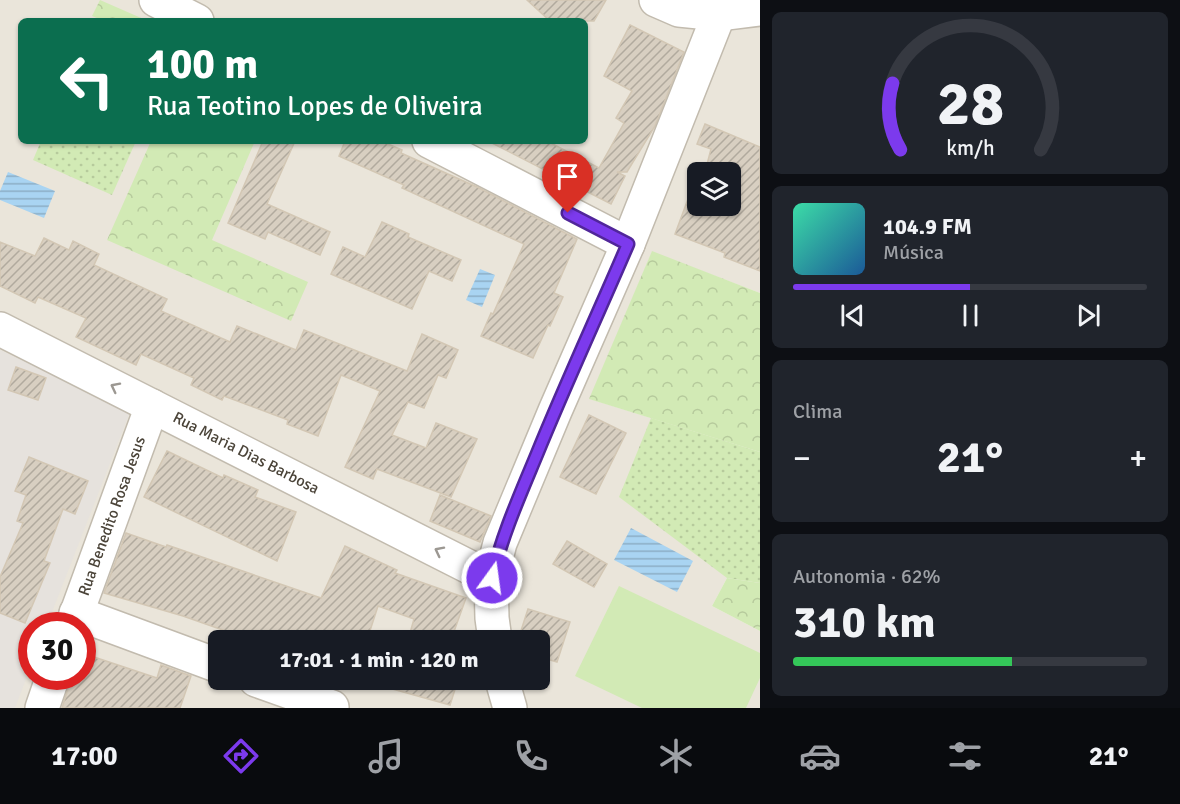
<!DOCTYPE html>
<html lang="pt">
<meta charset="utf-8">
<style>
:root{--surface:#171b24;--page:#20242c;--text:#f1f3f6;--muted:#9ea1a6;--line:#363941;--accent:#7c3aed}
body{margin:0;font-family:Signika,sans-serif;background:var(--page);color:var(--text);height:100vh;display:flex;flex-direction:column;font-size:22px;white-space:nowrap}
*{box-sizing:border-box;margin:0}
p{font-size:20px;color:var(--muted)}
.icon{flex:none;width:33px;height:33px;fill:none;stroke:currentColor;stroke-width:2;stroke-linecap:round;stroke-linejoin:round}
.map{position:relative;flex:1;overflow:hidden}
.side{display:flex;flex-direction:column;gap:12px;padding:12px;background:#0d0f14;width:420px}
.side>*{flex:none}
.hud{position:absolute;left:18px;top:18px;width:570px;height:126px;border-radius:9px;box-shadow:0 2px 4px #0004;background:#0b6e4f;color:#fff;overflow:hidden}
.buttons{position:absolute;left:687px;top:162px;display:grid;gap:12px}
.buttons a{display:grid;place-items:center;width:54px;height:54px;border-radius:9px;background:var(--surface);box-shadow:0 2px 4px #0004;font-size:30px}
.speed{position:absolute;left:18px;top:612px;display:flex;gap:12px;font-size:30px;font-weight:700;text-align:center}
.speed>*{display:grid;place-content:center;width:78px;height:78px;border-radius:50%;background:var(--surface);box-shadow:0 2px 4px #0004;line-height:1}
.speed .limit{border:9px solid #d22;background:#fff;color:#111}
.pin{position:absolute;display:grid;place-items:center;width:51px;height:51px;color:#fff;margin:-62px -26px;border-radius:50% 50% 50% 0;rotate:-45deg;box-shadow:0 0 6px #0007}
.pin .icon{rotate:45deg}
.me{position:absolute;width:66px;margin:-33px;rotate:14deg;stroke-linejoin:round;filter:drop-shadow(0 0 4px #0008)}
.turn{display:flex;align-items:center;gap:21px;height:126px;padding:0 30px;font-size:27px}
.turn .icon{width:78px;height:78px;stroke-width:2.5}
.turn b{display:block;font-size:42px;line-height:51px}
.big{font-size:45px;font-weight:700;line-height:1.1}
.side .card{flex:1;display:flex;flex-direction:column;justify-content:center;gap:9px;min-width:0;padding:0 21px;border-radius:9px;background:var(--page)}
.side .dial{align-items:center;gap:0}
.dial svg{height:156px;overflow:visible;fill:none;stroke:var(--line);stroke-width:7;stroke-linecap:round;text-anchor:middle}
.dial text{fill:var(--text);stroke:none}
.song{display:flex;align-items:center;gap:18px}
.cover{width:72px;height:72px;border-radius:9px;background:linear-gradient(135deg,hsl(160 70% 55%),hsl(210 70% 35%))}
.played{height:6px;border-radius:3px;background:linear-gradient(90deg,var(--accent) 50%,var(--line) 50%)}
.keys{display:flex;justify-content:space-around;direction:ltr}
.heat{display:flex;justify-content:space-between;align-items:center;font-size:33px;direction:ltr}
.charge{height:9px;border-radius:4px;background:linear-gradient(90deg,#34c759 62%,var(--line) 0)}
.trip{position:absolute;left:208px;top:630px;width:342px;height:60px;border-radius:9px;background:var(--surface);box-shadow:0 2px 4px #0004;font-weight:700;line-height:60px;text-align:center}
.tabs{display:flex;height:96px;justify-content:space-around;align-items:center;background:#090b0e;color:var(--muted)}
.tabs .icon{width:42px;height:42px}
.tabs .current{color:var(--accent)}
.tabs b{font-size:27px;color:var(--text)}
main{display:flex;flex:1;min-height:0}
.map>svg:first-child{display:block}
.residential{fill:#eae5da;fill-rule:evenodd}
.industrial{fill:#e6e2dd}
.grass{fill:url(#grass-dots)}
.forest{fill:url(#forest-crowns)}
.pitch{fill:#d2eab5}
.water{fill:url(#water-rules)}
.building{fill:url(#building-hatch);stroke:#d3c7b4;stroke-width:1.5}
.lines{fill:none;stroke-linecap:round;stroke-linejoin:round}
.minor-casing{stroke:#c2bbae;stroke-width:36}
.minor{stroke:#fff;stroke-width:33}
.oneway{stroke:#9c9892}
.route-casing{stroke:#51269a;stroke-width:15}
.route{stroke:#7c3aed;stroke-width:10}
.labels{text-anchor:middle;dominant-baseline:central;stroke-width:4.5;stroke-linejoin:round;paint-order:stroke}
.street-label{font-size:16px;fill:#4b4439;stroke:#fff}
</style>
<main>
<div class="map">
<svg width="760" height="708" viewBox="0 0 760 708">
<defs>
<pattern id="grass-dots" width="8" height="8" patternUnits="userSpaceOnUse" patternTransform="scale(1.5)"><rect width="8" height="8" fill="#d2eab5"/><path d="M2 2h.1M6 6h.1" fill="none" stroke="#b6ca9c" stroke-width="1.8" stroke-linecap="round"/></pattern>
<pattern id="forest-crowns" width="20" height="18" patternUnits="userSpaceOnUse" patternTransform="scale(1.5)"><rect width="20" height="18" fill="#d2eab5"/><path d="M2 6a3 3 0 1 1 6 0M12 15a3 3 0 1 1 6 0" fill="none" stroke="#b6ca9c"/></pattern>
<pattern id="water-rules" width="6" height="5" patternUnits="userSpaceOnUse" patternTransform="scale(1.5)"><rect width="6" height="5" fill="#a9d4f2"/><path d="M0 2.5h6" fill="none" stroke="#8caec5"/></pattern>
<pattern id="building-hatch" width="6" height="6" patternUnits="userSpaceOnUse" patternTransform="scale(1.5)"><rect width="6" height="6" fill="#d8cfc1"/><path d="M-1 1l2-2M0 6l6-6M5 7l2-2" fill="none" stroke="#b1aa9e"/></pattern>
</defs>
<rect width="100%" height="100%" fill="#f6f3ec"/>
<path class="residential" d="M 0,0 L 760,0 L 760,293 L 652,252 L 590,399 L 760,452 L 760,583 L 727,578 L 712,606 L 760,631 L 760,708 L 0,708 ZM 21,21 L 585,21 L 585,141 L 21,141 ZM 698,172 L 730,172 L 730,206 L 698,206 ZM 32,626 L 82,626 L 82,676 L 32,676 ZM 219,640 L 540,640 L 540,680 L 219,680 Z"/>
<polygon class="industrial" points="0,350 130,412 47,625 32,626 31,666 15,708 0,708"/>
<g class="grass">
<polygon points="41,141 136,141 112,195 33,160"/>
<polygon points="651,418 760,452 760,583 727,578 619,497"/>
</g>
<g class="forest">
<polygon points="100,0 148,21 104,21 92,16"/>
<polygon points="151,141 255,141 212,240 308,282 291,321 107,240"/>
<polygon points="652,251 760,293 760,452 589,399"/>
<polygon points="727,578 760,583 760,631 712,606"/>
</g>
<polygon class="pitch" points="619,586 760,653 760,678 746,708 642,708 575,676"/>
<g class="water">
<polygon points="8,172 55,191 44,218 0,200 0,191"/>
<polygon points="480,269 495,275 482,307 466,300"/>
<polygon points="631,528 693,561 677,592 614,560"/>
</g>
<g class="building">
<polygon points="527,0 606,0 594,21 550,21"/>
<polygon points="630,25 684,52 655,126 627,172 617,172 625,176 611,204 488,141 547,141 599,168 624,123 616,118 632,91 604,76"/>
<polygon points="705,124 760,147 760,271 724,257 725,253 675,234 688,199 698,203 698,206 704,206 730,215 730,172 705,172 711,149 697,144"/>
<polygon points="263,141 295,141 267,204 330,232 320,255 268,232 265,239 228,223"/>
<polygon points="345,141 381,141 402,150 401,153 477,187 577,239 554,293 563,297 550,326 548,325 533,358 481,336 491,313 493,314 524,244 402,188 404,185 339,156"/>
<polygon points="382,222 409,234 408,237 461,260 452,281 429,271 412,309 331,274 343,247 365,257"/>
<polygon points="44,238 69,250 73,241 99,254 94,265 167,299 161,311 230,342 237,326 296,350 304,330 407,371 422,334 458,350 446,378 438,375 424,408 408,402 392,435 426,448 436,423 477,439 451,497 377,469 373,479 345,467 380,391 341,375 318,436 287,424 288,420 224,396 222,400 191,385 194,378 141,354 136,365 76,337 86,318 38,297 35,303 0,286 0,242 35,256"/>
<polygon points="16,367 46,378 38,400 8,390"/>
<polygon points="589,415 626,433 596,494 560,477"/>
<polygon points="167,451 223,478 224,475 258,490 255,497 296,512 277,561 144,497"/>
<polygon points="29,457 88,481 75,514 63,509 44,561 50,563 25,623 0,613 0,577 23,523 17,521 26,495 15,491"/>
<polygon points="440,495 491,516 480,542 430,521"/>
<polygon points="126,533 166,547 167,545 321,598 345,546 397,570 395,573 466,598 451,640 408,640 414,619 378,606 367,640 251,640 183,616 104,593"/>
<polygon points="567,541 607,564 594,587 553,564"/>
<polygon points="528,609 570,622 557,662 540,657 540,640 518,640"/>
<polygon points="82,653 157,678 161,665 191,676 180,708 62,708 72,676 82,676"/>
<polygon points="379,680 458,680 450,705 378,685"/>
</g>
<g class="lines">
<g class="minor-casing">
<g id="minor">
<polyline points="156,0 197,21"/>
<polyline points="656,0 679,10 719,14 760,9"/>
<polyline points="429,141 628,244"/>
<polyline points="0,329 491,578"/>
<polyline points="76,613 219,666"/>
<polyline points="72,626 152,406"/>
<polyline points="495,640 492,618 491,578 500,543 555,411 628,244 719,14"/>
<polyline points="256,680 332,707"/>
<polyline points="502,680 510,708"/>
<polyline points="42,708 53,676"/>
</g>
</g>
<use href="#minor" class="minor"/>
</g>
<defs><path id="oneway-chevron" d="M-2-3.5L2.5 0L-2 3.5" fill="none" stroke-width="1.6" stroke-linecap="round" stroke-linejoin="round" transform="scale(1.5)"/></defs>
<g class="oneway">
<use href="#oneway-chevron" transform="translate(115 387) rotate(-153)"/>
<use href="#oneway-chevron" transform="translate(439 551) rotate(-153)"/>
</g>
<g class="lines">
<g class="route-casing">
<path id="route" d="M 492,578 C 502,535 520,495 537,454 C 566,383 598,314 628,244 L 568,213"/>
</g>
<use href="#route" class="route"/>
</g>
<g class="labels">
<g class="street-label">
<text transform="translate(246 453) rotate(27)">Rua Maria Dias Barbosa</text>
<text transform="translate(112 516) rotate(-70)">Rua Benedito Rosa Jesus</text>
</g>
</g>
</svg>
<div class="buttons">
<a><svg class="icon" aria-label="layers" viewBox="0 0 24 24"><path d="M12 4l9 5-9 5-9-5zM3 14l9 5 9-5"/></svg></a>
</div>
<div class="speed"><div class="limit">30</div></div>
<div class="pin" style="left:568px;top:213px;background:#d93025"><svg class="icon" aria-label="arrive" viewBox="0 0 24 24"><path d="M6 21V4h12l-3 4 3 4H6"/></svg></div>
<svg class="me" style="left:492px;top:578px" viewBox="-20 -20 40 40"><circle r="17" fill="#7c3aed" stroke="#fff" stroke-width="3"/><path d="M0-11L8 9 0 5-8 9z" fill="#fff"/></svg>
<div class="trip">17:01 · 1 min · 120 m</div>
<div class="hud">
<div class="turn"><svg class="icon" aria-label="left" viewBox="0 0 24 24"><path d="M17 20v-9H6M10 6l-5 5 5 5"/></svg><div><b>100 m</b>Rua Teotino Lopes de Oliveira</div></div>
</div>
</div>
<section class="side">
<div class="card dial"><svg viewBox="0 0 100 80">
<path d="M14 69A42 42 0 1 1 86 69"/>
<path d="M14 69A42 42 0 0 1 10 35" stroke="#7c3aed"/>
<text x="50" y="56" font-size="32" font-weight="700">28</text>
<text x="50" y="72" font-size="11">km/h</text>
</svg></div>
<div class="card">
<div class="song"><i class="cover"></i><div><b>104.9 FM</b><p>Música</p></div></div>
<div class="played"></div>
<div class="keys"><svg class="icon" aria-label="previous" viewBox="0 0 24 24"><path d="M18 5L8 12l10 7zM5 5v14"/></svg><svg class="icon" aria-label="pause" viewBox="0 0 24 24"><path d="M8 5v14M16 5v14"/></svg><svg class="icon" aria-label="next" viewBox="0 0 24 24"><path d="M6 5l10 7-10 7zM19 5v14"/></svg></div>
</div>
<div class="card"><p>Clima</p>
<div class="heat"><a>−</a><b class="big">21°</b><a>+</a></div>
</div>
<div class="card"><p>Autonomia · 62%</p><b class="big">310 km</b><div class="charge"></div></div>
</section>
</main>
<nav class="tabs">
<b>17:00</b>
<svg class="icon current" aria-label="directions" viewBox="0 0 24 24"><path d="M12 3l9 9-9 9-9-9zM9 14v-3h6M13 9l2 2-2 2"/></svg>
<svg class="icon" aria-label="music" viewBox="0 0 24 24"><path d="M9 18V5l10-2v13"/><circle cx="6" cy="18" r="3"/><circle cx="16" cy="16" r="3"/></svg>
<svg class="icon" aria-label="phone" viewBox="0 0 24 24"><path d="M5 4h4l2 5-3 2q2 4 5 5l2-3 5 2v4C11 20 4 13 5 4z"/></svg>
<svg class="icon" aria-label="climate" viewBox="0 0 24 24"><path d="M12 3v18M4 7l16 10M4 17L20 7"/></svg>
<svg class="icon" aria-label="car" viewBox="0 0 24 24"><path d="M5 17H2v-5l4-1 3-4h7l3 4 3 1v5h-3M9 17h6M6 11h13"/><circle cx="7" cy="17" r="2"/><circle cx="17" cy="17" r="2"/></svg>
<svg class="icon" aria-label="filters" viewBox="0 0 24 24"><path d="M4 7h16M4 17h16"/><circle cx="9" cy="7" r="2"/><circle cx="15" cy="17" r="2"/></svg>
<b>21°</b>
</nav>
